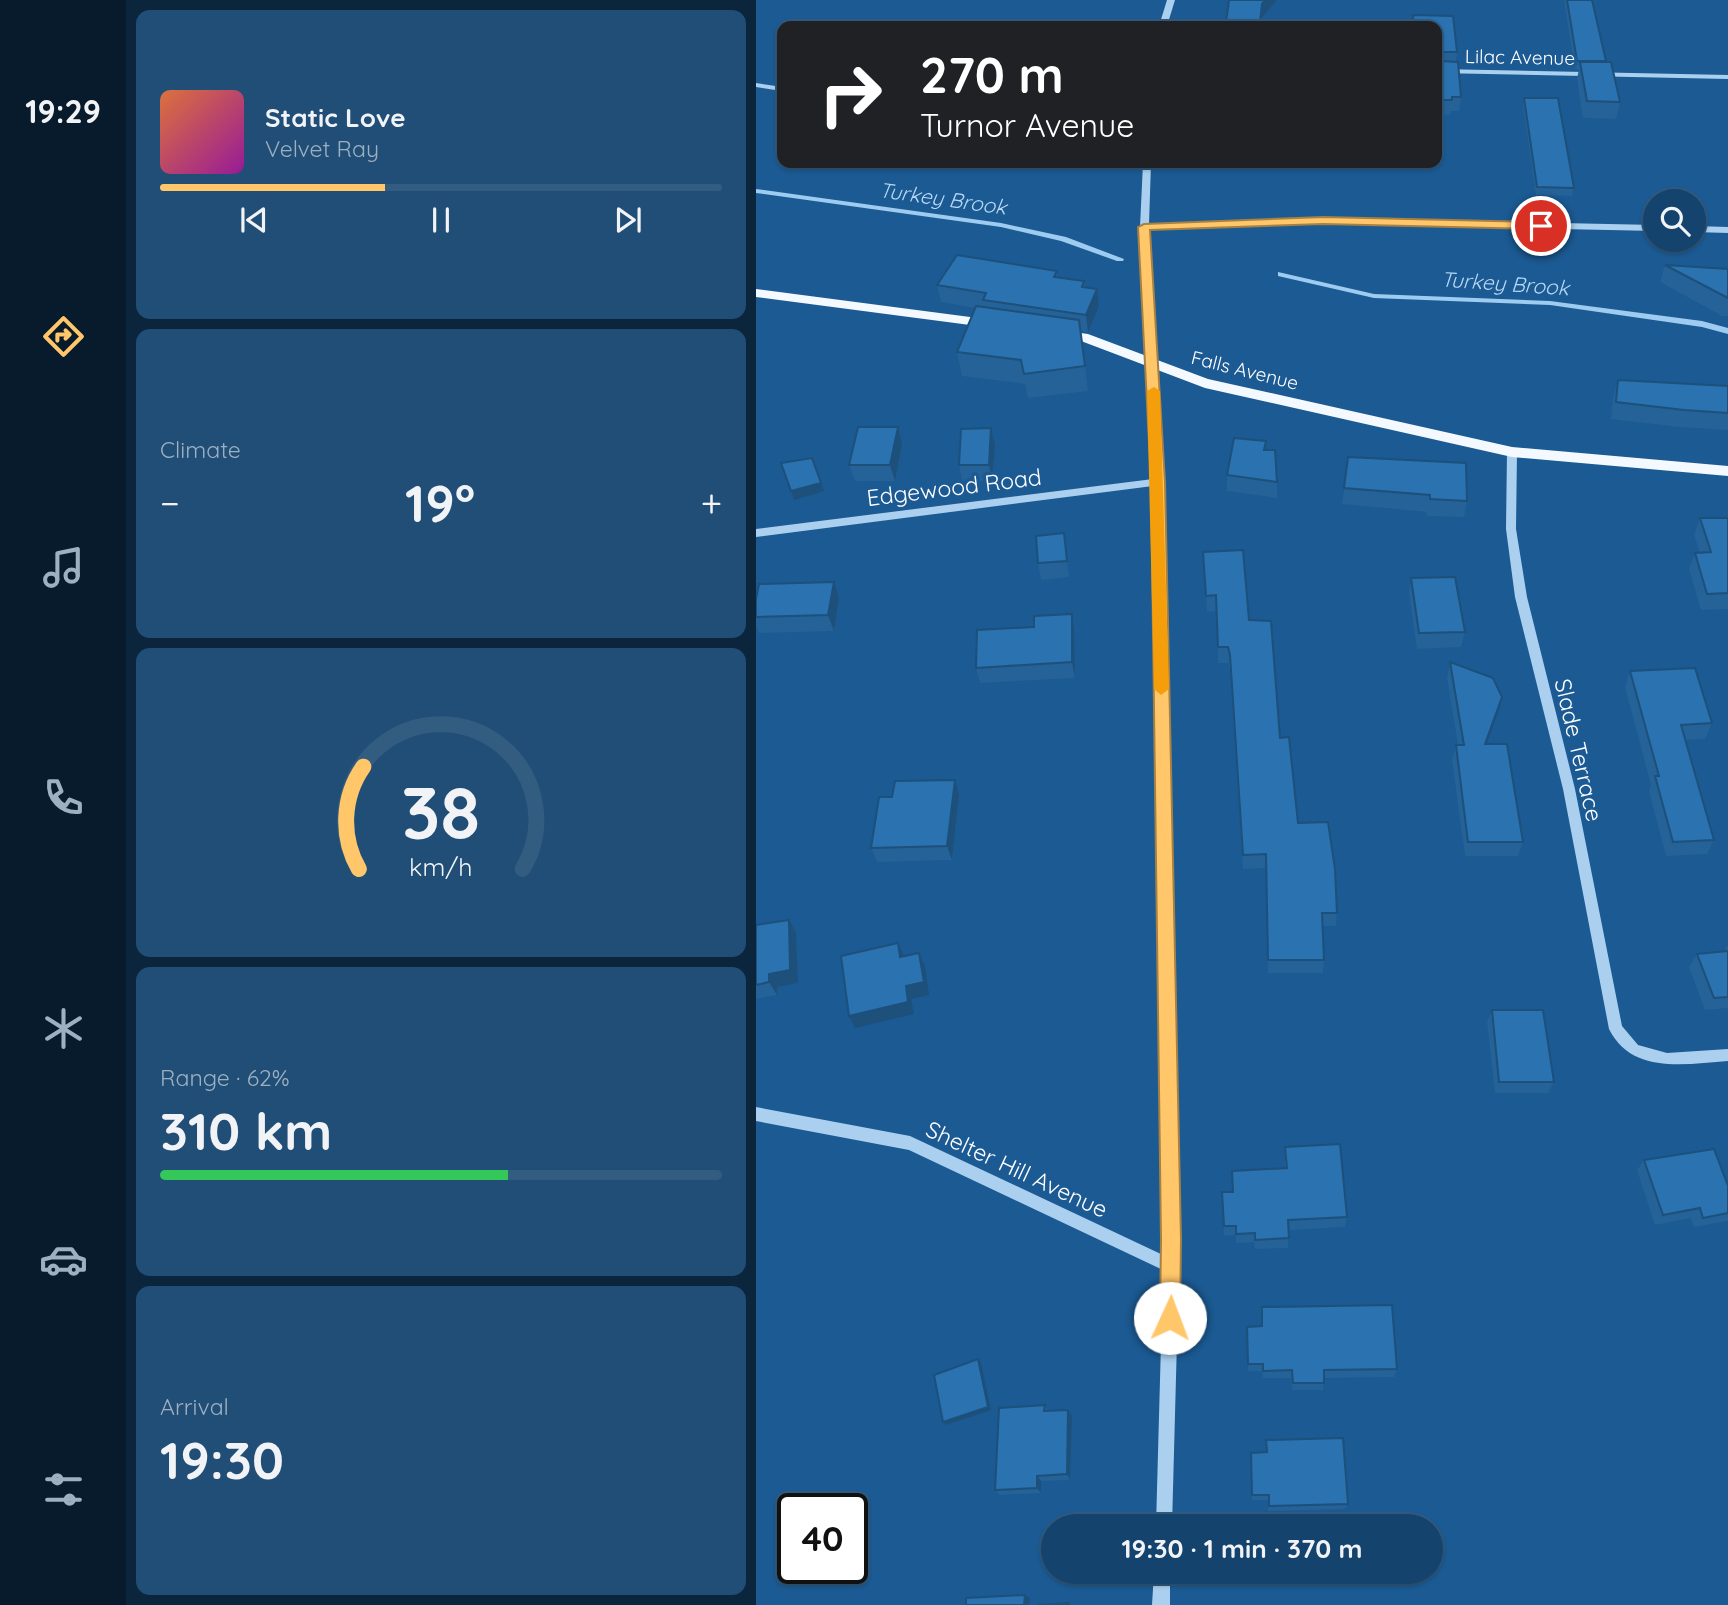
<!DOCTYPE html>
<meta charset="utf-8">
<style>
:root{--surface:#14446e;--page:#214e76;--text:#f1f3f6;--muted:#9db0c2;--line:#335c81;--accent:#ffc769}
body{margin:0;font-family:Quicksand,sans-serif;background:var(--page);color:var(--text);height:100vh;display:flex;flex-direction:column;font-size:26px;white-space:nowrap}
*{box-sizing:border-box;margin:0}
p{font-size:23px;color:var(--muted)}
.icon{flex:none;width:38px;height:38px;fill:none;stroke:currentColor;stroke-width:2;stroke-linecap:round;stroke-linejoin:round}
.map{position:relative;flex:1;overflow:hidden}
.panel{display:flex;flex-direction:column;gap:10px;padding:10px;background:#0b253c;width:630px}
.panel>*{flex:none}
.top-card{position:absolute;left:21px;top:21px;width:665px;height:147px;border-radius:14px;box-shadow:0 2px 5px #0004,0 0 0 2px var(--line);background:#202124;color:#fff;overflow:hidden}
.fabs{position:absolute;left:887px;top:189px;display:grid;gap:14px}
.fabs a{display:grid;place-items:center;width:63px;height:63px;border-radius:50%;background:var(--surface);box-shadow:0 2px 5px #0004,0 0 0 2px var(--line);font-size:35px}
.speed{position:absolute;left:21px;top:1493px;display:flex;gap:14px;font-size:35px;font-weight:700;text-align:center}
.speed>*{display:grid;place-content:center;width:91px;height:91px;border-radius:50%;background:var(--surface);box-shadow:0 2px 5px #0004,0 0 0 2px var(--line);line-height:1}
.speed .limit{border:4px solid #111;border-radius:10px;background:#fff;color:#111}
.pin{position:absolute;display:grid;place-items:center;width:60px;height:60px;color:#fff;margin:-30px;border:4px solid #fff;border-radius:50%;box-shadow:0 2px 7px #0007}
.me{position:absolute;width:77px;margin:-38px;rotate:2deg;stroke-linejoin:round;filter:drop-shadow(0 0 5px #0008)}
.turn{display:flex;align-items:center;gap:24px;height:147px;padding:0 28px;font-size:32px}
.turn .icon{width:91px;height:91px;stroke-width:2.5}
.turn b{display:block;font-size:49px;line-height:60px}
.big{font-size:52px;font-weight:700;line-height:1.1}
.panel .card{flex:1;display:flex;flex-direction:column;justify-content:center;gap:10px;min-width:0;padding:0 24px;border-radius:14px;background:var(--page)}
.panel .dial{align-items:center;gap:0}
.dial svg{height:182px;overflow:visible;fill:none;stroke:var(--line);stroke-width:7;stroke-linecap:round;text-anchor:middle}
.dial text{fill:var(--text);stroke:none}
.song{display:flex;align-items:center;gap:21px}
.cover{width:84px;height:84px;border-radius:10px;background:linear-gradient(135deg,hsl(20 70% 55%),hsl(300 70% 35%))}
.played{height:7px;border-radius:4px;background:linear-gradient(90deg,var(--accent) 40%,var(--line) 40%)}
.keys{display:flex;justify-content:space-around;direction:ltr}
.heat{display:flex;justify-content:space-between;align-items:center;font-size:38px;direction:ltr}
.charge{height:10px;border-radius:5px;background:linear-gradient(90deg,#34c759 62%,var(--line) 0)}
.trip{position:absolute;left:285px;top:1514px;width:402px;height:70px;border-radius:35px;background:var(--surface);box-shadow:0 2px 5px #0004,0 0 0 2px var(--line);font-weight:700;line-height:70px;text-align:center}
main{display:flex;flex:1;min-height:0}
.tabs{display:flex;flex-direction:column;width:126px;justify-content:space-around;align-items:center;background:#081b2c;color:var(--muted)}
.tabs .icon{width:49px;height:49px}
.tabs .active{color:var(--accent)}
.tabs b{font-size:32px;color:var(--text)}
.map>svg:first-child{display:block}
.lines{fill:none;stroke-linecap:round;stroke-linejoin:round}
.stream{fill:#9eccf1;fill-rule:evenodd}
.minor{fill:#abd0ef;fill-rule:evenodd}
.major{fill:#f3f9ff;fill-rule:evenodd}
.wall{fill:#246297}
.shaded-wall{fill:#1d507b}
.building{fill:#2a72b0;stroke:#1d507b;stroke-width:2}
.route{fill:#ffc769;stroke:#a68144;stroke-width:2}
.slow{fill:#f59e0b}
.labels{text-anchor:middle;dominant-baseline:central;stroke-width:7;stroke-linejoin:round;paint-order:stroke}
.far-street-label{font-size:19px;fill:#fff;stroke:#1b5a93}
.far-water-label{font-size:21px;font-style:italic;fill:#b8d9f6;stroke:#1b5a93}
.street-label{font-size:23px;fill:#fff;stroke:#1b5a93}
</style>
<main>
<nav class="tabs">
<b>19:29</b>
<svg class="icon active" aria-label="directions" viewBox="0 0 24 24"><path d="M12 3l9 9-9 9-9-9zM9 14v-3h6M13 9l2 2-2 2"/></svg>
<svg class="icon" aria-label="music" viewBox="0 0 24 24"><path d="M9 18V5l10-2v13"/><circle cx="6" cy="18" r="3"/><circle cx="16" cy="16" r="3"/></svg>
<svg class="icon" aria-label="phone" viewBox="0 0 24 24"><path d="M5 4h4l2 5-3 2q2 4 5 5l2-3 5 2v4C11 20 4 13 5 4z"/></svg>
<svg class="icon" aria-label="climate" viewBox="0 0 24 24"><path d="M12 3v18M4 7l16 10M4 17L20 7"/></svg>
<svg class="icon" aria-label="car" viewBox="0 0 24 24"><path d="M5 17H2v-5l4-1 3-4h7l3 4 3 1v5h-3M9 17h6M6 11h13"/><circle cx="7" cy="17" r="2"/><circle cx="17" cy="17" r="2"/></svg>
<svg class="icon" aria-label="filters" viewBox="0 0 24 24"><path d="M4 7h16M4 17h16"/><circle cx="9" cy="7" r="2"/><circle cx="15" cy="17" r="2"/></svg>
</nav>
<section class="panel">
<div class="card">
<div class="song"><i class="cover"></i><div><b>Static Love</b><p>Velvet Ray</p></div></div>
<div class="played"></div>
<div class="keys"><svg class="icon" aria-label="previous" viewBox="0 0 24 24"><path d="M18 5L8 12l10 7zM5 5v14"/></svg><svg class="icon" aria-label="pause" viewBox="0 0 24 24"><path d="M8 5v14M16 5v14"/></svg><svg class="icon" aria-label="next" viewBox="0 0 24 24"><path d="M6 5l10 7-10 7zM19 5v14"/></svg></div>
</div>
<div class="card"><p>Climate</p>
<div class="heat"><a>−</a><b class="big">19°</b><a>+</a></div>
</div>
<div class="card dial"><svg viewBox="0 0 100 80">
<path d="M14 69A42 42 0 1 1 86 69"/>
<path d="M14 69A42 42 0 0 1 16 24" stroke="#ffc769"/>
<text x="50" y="56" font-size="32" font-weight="700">38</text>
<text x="50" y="72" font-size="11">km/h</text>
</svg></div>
<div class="card"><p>Range · 62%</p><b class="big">310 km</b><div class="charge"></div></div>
<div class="card"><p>Arrival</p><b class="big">19:30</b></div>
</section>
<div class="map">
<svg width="972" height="1605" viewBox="0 0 972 1605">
<rect width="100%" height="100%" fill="#1b5a93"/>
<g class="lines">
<g class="stream">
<polygon points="0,189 245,223 310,237 368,259 367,261 361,261 305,241 245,227 0,193"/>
<polygon points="522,272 618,294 794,301 946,321 972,328 972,334 946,327 794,305 618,298 522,276"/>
</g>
<g class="minor">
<polygon points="411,0 419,0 411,26 403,26"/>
<polygon points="681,69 972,75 972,79 681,73"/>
<polygon points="0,83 26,87 26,91 0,87"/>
<polygon points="387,163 395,163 393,224 567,218 900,225 900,231 567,224 393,229 407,482 423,1266 416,1526 400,1526 407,1270 153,1150 0,1121 0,1107 154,1136 407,1255 397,486 0,537 0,529 397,479 384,227"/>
<polygon points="938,226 972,227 972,233 938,232"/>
<path d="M 756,449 L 761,452 L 760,529 L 771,597 L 819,789 L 866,1026 L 882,1045 L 911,1053 L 972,1049 L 972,1061 C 930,1064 876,1075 853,1029 L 807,789 L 759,597 L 750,529 L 751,452 Z"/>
<polygon points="398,1572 414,1572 414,1605 396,1605"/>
</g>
<g class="major">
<polygon points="0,289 237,320 244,324 237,328 0,297"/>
<polygon points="303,330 332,334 452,379 756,447 972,466 972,476 756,457 449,388 325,341 298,337 298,331"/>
</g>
</g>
<g class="wall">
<polygon points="473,0 521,0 505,19 505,26 470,26"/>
<polygon points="808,0 836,0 850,62 864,102 860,119 827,118 821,79 823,69 819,69"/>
<polygon points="657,15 697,16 701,52 700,62 702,62 705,97 703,111 694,111 694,115 681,114 681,26 656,26"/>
<polygon points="768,98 818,188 816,196 780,195 767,106"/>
<polygon points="909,265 972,269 972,316 966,316 904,282"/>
<polygon points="301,271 301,278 328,281 329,287 341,289 343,306 332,332 325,331 332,391 272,398 269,384 206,376 201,352 220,308 185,302 181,285"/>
<polygon points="862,380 972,386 972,430 923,427 855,419 857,397"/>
<polygon points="235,428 239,445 236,481 206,481 203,465"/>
<polygon points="146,444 139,481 99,481 93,465"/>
<polygon points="510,450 521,482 521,498 471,491 471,475"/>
<polygon points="592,457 711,501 708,517 671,516 671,512 586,504"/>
<polygon points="944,518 972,518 972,609 945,610 933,569 939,553 944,553 938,535"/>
<polygon points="308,533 313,577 285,580 282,563"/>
<polygon points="447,552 493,620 524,738 542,823 581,913 580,926 566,926 568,960 567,973 512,973 510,868 487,869 474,670 472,663 462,663 461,611 451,612"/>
<polygon points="655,578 709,632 705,647 661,649 653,594"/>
<polygon points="83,598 78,631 3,633 0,626 0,599"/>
<polygon points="318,630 319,678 224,683 220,668"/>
<polygon points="694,662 742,713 730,744 767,842 762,856 709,856 696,760 700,745 702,745 691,678"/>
<polygon points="874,671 956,723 949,739 930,740 958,840 951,854 910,856 893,791 895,785 869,687"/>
<polygon points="203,794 196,860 121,862 115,848"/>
<polygon points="0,925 40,933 42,983 21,987 21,995 0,999"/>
<polygon points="972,945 972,1008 949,1010 933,967 941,954 968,952"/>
<polygon points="736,1010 798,1082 792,1093 739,1093 731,1022"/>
<polygon points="529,1147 591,1217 589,1227 533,1230 532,1248 499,1249 498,1242 480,1243 480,1235 468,1236 466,1192 477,1192 529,1168"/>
<polygon points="888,1160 972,1186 972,1221 938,1227 935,1218 899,1225 881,1170"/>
<polygon points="491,1335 641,1369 638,1377 568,1378 567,1390 536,1390 535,1378 507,1378 506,1371 492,1371"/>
<polygon points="289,1405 292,1410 316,1416 314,1480 285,1481 285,1493 244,1495 239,1490"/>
<polygon points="510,1440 592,1504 589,1509 512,1511 512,1500 496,1500 495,1453 510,1452"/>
</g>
<g class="shaded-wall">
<polygon points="509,0 521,0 505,19 505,26 504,26 506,4"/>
<polygon points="341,289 343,306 332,332 330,315"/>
<polygon points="142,427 146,444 139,481 134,465"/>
<polygon points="235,428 239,445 236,481 233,465"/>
<polygon points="65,483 68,491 38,500 35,491"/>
<polygon points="78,582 83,598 78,631 72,615"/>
<polygon points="316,614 318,630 319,678 316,662"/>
<polygon points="746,697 742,713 725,759 729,744"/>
<polygon points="199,780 203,794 196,860 191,846"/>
<polygon points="33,920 40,933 42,983 21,987 21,995 13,982 13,974"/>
<polygon points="142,943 148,956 144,957"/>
<polygon points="163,953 169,966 173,995 155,999 158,1014 99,1028 93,1016 150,986"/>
<polygon points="222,1359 225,1363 235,1410 190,1425 187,1422"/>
<polygon points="312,1410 316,1416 314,1480 311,1474"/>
<polygon points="281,1476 285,1481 285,1493 281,1488"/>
<polygon points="269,1595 274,1598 273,1605 268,1605"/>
</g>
<g class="building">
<polygon points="473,0 509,0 506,4 504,22 470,22"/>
<polygon points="811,0 836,0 850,61 821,61"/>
<polygon points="657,15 697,16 701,52 683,52 681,57 681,26 658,26"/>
<polygon points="681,59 683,61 702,62 705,97 696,97 696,100 681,100"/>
<polygon points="824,62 855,62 864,102 831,101"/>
<polygon points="768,98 802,98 818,188 781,187"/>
<polygon points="201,255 301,271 298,277 328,281 326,287 341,289 330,315 227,300 230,293 181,285"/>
<polygon points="909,265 972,269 972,298"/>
<polygon points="220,306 323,320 329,366 268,374 265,360 201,352"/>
<polygon points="862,380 972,386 972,413 928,410 860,402"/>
<polygon points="102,427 142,427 134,465 93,465"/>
<polygon points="235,428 233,465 203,465 205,429"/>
<polygon points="478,438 510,441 508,450 519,450 521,482 471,475"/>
<polygon points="592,457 710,463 711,501 674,499 674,495 588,488"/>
<polygon points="56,458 65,483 35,491 25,463"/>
<polygon points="944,518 972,518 972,593 951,594 939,553 955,552"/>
<polygon points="308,533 311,561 282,563 280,536"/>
<polygon points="487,550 493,620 515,621 524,738 533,737 542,823 572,822 579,869 581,913 566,913 568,960 512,960 510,854 487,855 474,655 472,647 462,647 460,595 450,596 447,552"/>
<polygon points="699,577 709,632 663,633 655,578"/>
<polygon points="78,582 72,615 0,617 0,599 3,584"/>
<polygon points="316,614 316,662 220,668 221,630 278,627 278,616"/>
<polygon points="694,662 737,678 746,697 729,744 751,744 767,842 712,842 700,745 708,745"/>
<polygon points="939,668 956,723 925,725 958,840 917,842 899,776 903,776 874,671"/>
<polygon points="199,780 191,846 115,848 123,797 136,797 139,781"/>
<polygon points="33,920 34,970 13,974 13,982 0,985 0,925"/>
<polygon points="142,943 144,957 163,953 168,982 150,986 152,1002 93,1016 85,956"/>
<polygon points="972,951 972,997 958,998 941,954"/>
<polygon points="736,1010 787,1010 798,1082 743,1082"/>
<polygon points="584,1144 591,1217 532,1220 533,1238 499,1240 499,1233 480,1234 480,1226 468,1226 466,1192 477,1192 476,1171 531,1168 529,1147"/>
<polygon points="958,1149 972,1186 972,1213 947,1218 944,1208 907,1215 888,1160"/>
<polygon points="636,1305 641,1369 568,1370 568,1383 537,1383 536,1370 507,1371 507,1364 492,1364 491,1327 506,1326 506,1307"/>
<polygon points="222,1359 232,1407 187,1422 178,1375"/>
<polygon points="289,1405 288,1411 312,1410 311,1474 281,1476 281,1488 239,1490 243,1408"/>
<polygon points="587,1438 592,1504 513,1506 513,1495 496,1495 495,1453 511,1452 510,1440"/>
<polygon points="616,1514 620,1526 581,1526"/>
<polygon points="269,1595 268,1605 210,1605 210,1598"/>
<polygon points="313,1603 313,1605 282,1605"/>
</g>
<polygon class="route" points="567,217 785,222 791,226 785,229 567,224 394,230 409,482 425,1239 424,1318 421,1326 414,1328 407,1326 404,1318 405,1239 395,482 382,227 388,224"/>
<polygon class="slow" points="398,387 404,391 413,689 405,695 398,689 391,391"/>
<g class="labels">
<g class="far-street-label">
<text transform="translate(764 57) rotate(1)">Lilac Avenue</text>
<text transform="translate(489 370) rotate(14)">Falls Avenue</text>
</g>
<g class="far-water-label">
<text transform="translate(187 198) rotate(8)">Turkey Brook</text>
<text transform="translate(749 283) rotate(4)">Turkey Brook</text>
</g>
<g class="street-label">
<text transform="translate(198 487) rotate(-7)">Edgewood Road</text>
<text transform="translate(823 750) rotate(77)">Slade Terrace</text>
<text transform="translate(261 1169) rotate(25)">Shelter Hill Avenue</text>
</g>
</g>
</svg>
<div class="fabs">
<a><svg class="icon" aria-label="search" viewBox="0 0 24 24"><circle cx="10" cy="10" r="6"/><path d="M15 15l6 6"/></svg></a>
</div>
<div class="speed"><div class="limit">40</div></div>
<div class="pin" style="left:785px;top:226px;background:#d93025"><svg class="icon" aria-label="arrive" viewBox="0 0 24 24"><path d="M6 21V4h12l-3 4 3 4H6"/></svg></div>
<svg class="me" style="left:414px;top:1318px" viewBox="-20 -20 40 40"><circle r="19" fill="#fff"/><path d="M0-13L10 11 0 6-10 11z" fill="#ffc769"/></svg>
<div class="trip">19:30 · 1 min · 370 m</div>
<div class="top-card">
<div class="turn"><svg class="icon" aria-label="right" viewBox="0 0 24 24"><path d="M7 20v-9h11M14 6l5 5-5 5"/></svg><div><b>270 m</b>Turnor Avenue</div></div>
</div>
</div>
</main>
